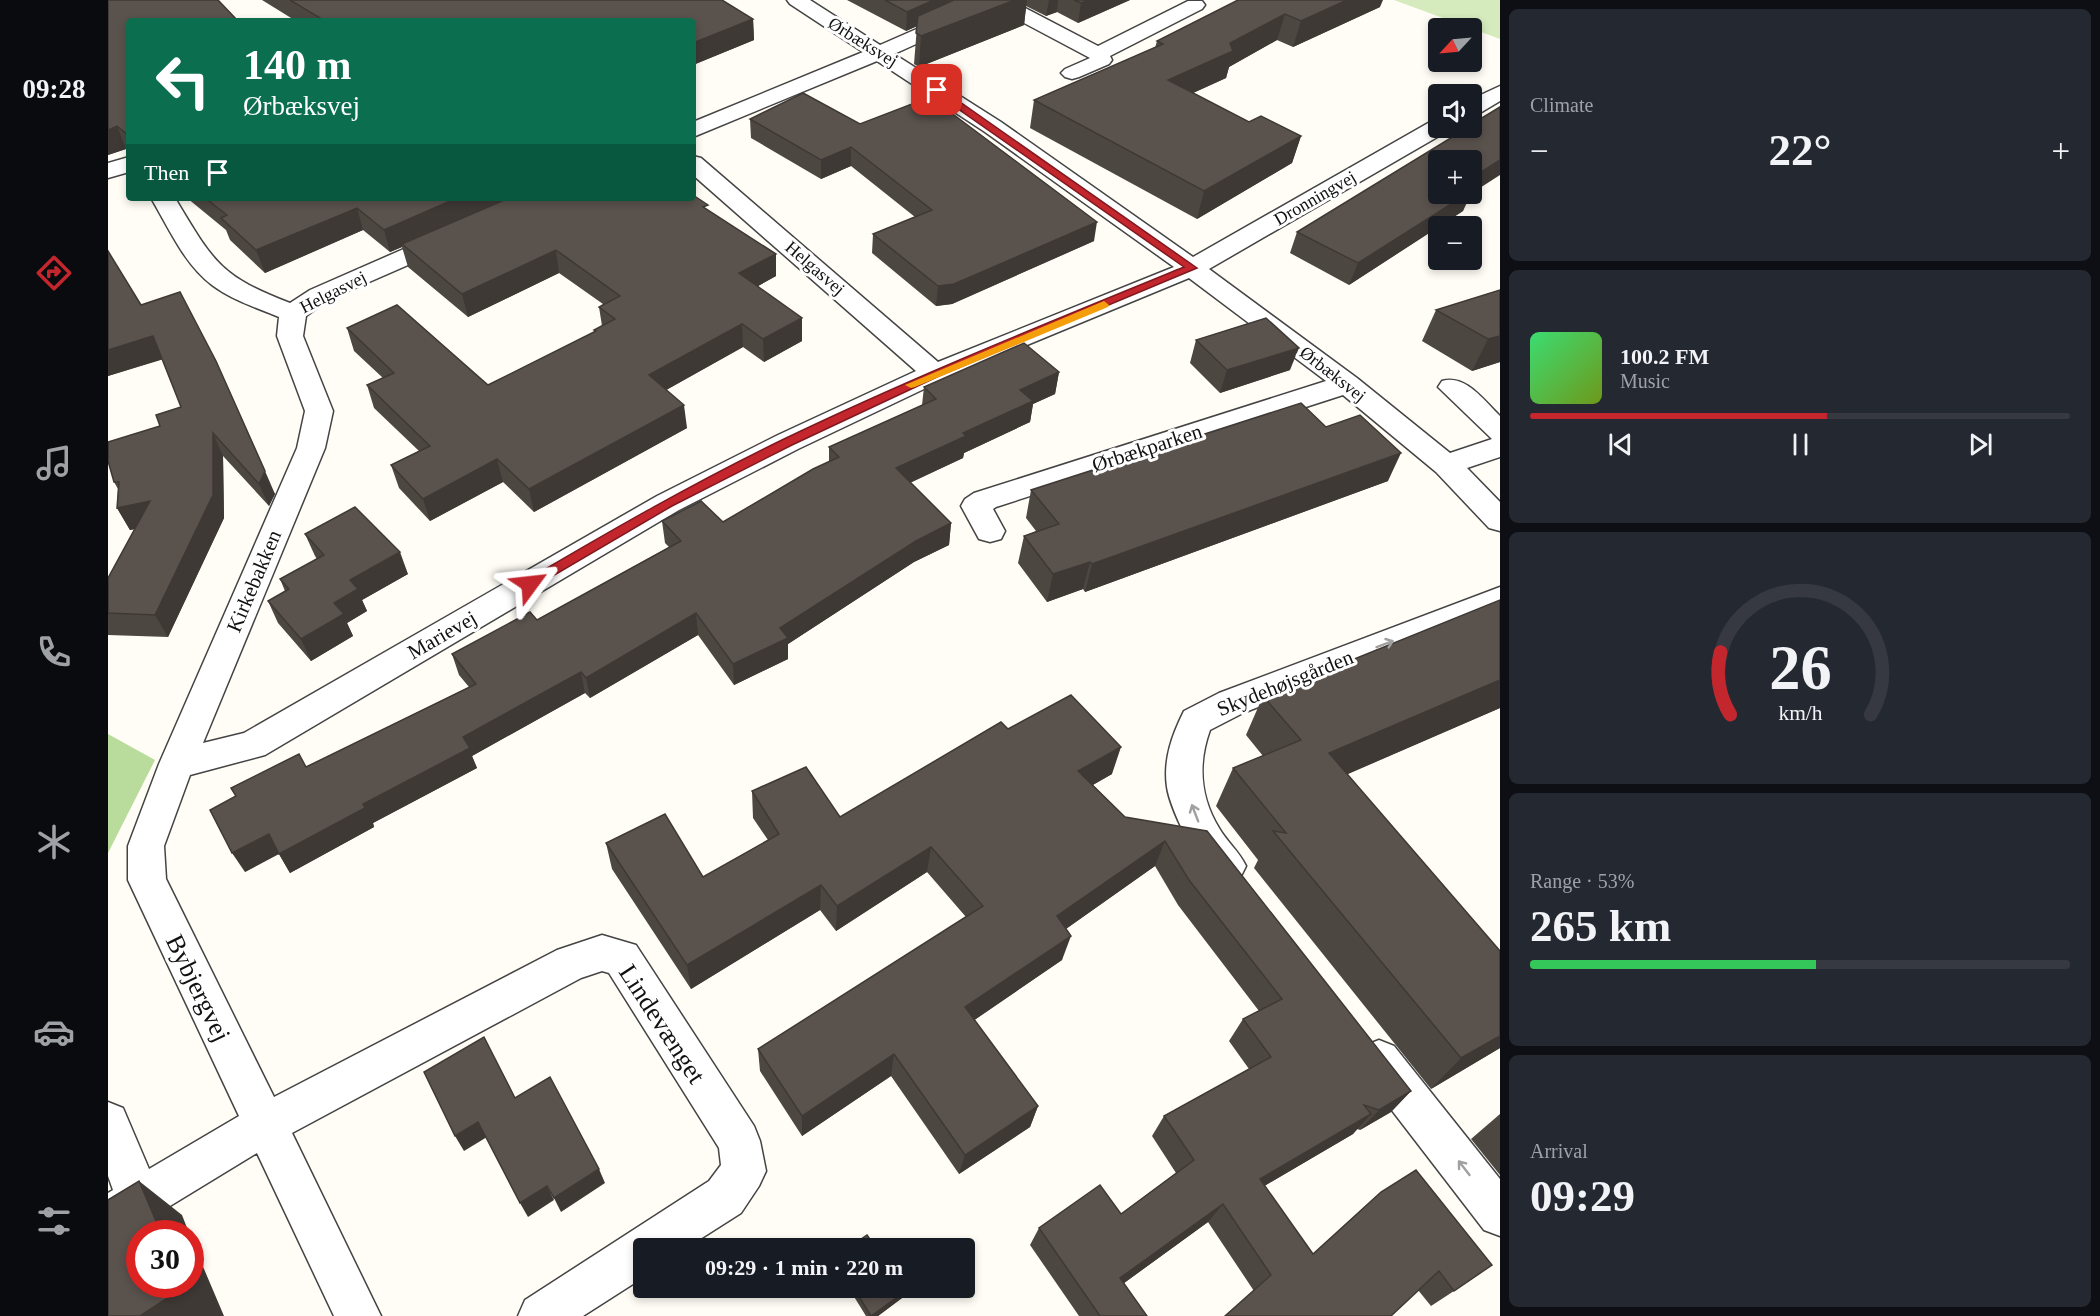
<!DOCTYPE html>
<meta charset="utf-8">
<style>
:root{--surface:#171b24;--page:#242831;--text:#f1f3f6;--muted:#9ea1a6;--line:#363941;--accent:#c4262e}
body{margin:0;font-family:Georgia,serif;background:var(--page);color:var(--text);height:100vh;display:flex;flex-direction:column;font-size:22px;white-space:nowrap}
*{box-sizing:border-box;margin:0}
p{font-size:20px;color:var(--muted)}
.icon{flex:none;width:33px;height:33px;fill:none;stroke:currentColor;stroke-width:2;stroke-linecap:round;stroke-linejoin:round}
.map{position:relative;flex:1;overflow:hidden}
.details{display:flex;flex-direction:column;gap:9px;padding:9px;background:#0d0f14;width:600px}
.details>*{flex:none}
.guide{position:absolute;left:18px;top:18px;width:570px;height:183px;border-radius:6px;box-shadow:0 3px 9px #0003;background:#0b6e4f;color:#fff;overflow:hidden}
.needle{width:39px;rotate:244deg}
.fabs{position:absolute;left:1320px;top:18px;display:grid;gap:12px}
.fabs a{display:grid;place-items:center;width:54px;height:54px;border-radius:6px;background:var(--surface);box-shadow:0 3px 9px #0003;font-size:30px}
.speed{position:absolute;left:18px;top:1220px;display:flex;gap:12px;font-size:30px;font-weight:700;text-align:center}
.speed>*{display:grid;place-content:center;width:78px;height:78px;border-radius:50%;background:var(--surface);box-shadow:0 3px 9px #0003;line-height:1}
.speed .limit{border:9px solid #d22;background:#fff;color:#111}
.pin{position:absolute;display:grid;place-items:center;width:51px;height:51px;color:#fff;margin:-26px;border-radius:12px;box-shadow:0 3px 9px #0006}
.me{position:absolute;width:66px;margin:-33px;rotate:60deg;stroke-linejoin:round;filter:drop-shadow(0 0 4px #0008)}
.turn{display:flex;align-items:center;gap:21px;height:126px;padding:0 18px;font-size:27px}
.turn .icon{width:78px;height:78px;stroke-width:2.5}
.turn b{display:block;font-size:42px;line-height:51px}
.then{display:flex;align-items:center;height:57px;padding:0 18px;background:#0003;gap:12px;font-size:22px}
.big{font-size:45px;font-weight:700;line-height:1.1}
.details .card{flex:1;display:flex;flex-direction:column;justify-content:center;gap:9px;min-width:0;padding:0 21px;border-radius:9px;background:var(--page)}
.details .dial{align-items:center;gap:0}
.dial svg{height:156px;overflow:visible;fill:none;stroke:var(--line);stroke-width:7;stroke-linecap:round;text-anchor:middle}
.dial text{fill:var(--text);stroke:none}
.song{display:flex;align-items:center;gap:18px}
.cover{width:72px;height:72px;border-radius:9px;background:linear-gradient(135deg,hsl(140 70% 55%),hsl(80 70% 35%))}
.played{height:6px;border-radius:3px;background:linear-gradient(90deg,var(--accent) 55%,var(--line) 55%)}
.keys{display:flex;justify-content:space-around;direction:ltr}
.heat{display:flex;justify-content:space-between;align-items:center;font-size:33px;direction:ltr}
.charge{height:9px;border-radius:4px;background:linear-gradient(90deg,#34c759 53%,var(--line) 0)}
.trip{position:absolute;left:525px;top:1238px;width:342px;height:60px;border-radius:6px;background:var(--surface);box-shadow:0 3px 9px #0003;font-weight:700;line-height:60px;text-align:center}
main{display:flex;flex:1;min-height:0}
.tabs{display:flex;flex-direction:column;width:108px;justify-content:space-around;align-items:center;background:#090b0e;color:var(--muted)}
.tabs .icon{width:42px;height:42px}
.tabs .on{color:var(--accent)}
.tabs b{font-size:27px;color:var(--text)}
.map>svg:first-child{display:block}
.green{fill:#d5ebbd}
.forest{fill:#b9dc9c}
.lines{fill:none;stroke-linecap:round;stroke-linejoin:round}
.minor-casing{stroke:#444;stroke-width:3}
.minor{fill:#fff;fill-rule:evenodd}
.wall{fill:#4d4742}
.shaded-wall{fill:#3f3936}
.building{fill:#5a524d;stroke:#3f3936;stroke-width:1.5}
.oneway{stroke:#a0a0a0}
.route{fill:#c4262e;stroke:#7f191e;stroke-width:1.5}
.slow{fill:#f59e0b}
.labels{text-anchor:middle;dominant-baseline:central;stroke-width:6;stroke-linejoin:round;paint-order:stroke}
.far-street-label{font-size:18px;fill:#111;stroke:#fff}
.street-label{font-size:21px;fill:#111;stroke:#fff}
.near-street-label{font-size:26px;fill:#111;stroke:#fff}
</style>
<main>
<nav class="tabs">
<b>09:28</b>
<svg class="icon on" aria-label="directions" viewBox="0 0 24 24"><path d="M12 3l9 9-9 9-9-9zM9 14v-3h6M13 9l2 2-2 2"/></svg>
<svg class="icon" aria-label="music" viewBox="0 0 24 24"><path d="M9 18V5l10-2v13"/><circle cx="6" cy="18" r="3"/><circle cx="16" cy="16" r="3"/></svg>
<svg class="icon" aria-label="phone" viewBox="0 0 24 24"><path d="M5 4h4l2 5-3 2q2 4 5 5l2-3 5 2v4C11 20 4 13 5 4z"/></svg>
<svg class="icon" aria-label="climate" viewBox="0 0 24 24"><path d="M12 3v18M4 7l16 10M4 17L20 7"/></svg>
<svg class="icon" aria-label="car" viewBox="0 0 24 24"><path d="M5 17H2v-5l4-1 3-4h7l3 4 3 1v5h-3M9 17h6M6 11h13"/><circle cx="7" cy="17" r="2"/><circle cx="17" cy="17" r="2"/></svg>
<svg class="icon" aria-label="filters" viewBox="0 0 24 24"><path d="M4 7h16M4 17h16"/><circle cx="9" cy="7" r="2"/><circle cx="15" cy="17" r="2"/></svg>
</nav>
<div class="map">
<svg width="1392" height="1316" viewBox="0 0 1392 1316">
<rect width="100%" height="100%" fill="#fffdf5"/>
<polygon class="green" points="1286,0 1392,0 1392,39"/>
<polygon class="forest" points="0,734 47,760 0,853"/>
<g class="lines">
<g class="minor-casing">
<g id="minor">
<path d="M 679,0 L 702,0 L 772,45 L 875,0 L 902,0 L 990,46 L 1080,1 L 1094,1 L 1097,5 L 1094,9 L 1002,56 L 1004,60 L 1001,64 L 971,77 L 964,79 L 957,77 L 953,73 L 957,69 L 982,58 L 888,8 L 786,54 L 893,122 L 1085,257 L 1322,122 L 1330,120 L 1330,128 L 1341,128 L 1338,132 L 1101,269 L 1249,378 L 1342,453 L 1384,439 L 1330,387 L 1334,381 C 1358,374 1376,401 1392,416 L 1392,457 L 1359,468 L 1392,502 L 1392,531 L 1381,528 L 1328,472 L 1235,395 L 888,507 L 885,509 L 897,531 L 893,539 L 882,542 L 871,539 L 853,506 L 857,499 L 866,493 L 1218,381 L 1081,278 L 837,379 L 690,449 L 571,510 L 157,755 L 82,775 L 56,846 L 58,879 L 166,1097 L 449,950 L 494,935 L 528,945 L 646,1126 L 652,1141 L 658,1171 L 651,1186 L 633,1213 L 578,1248 L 536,1248 L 536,1277 L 475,1316 L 410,1316 L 417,1300 L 601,1181 L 613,1165 L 611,1148 L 501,973 L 494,971 L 473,978 L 184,1133 L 273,1316 L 226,1316 L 149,1153 L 16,1234 L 0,1240 L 0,1193 L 5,1190 L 0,1176 L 0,1102 L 15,1108 L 41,1169 L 131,1116 L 20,880 L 20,846 L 51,764 L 189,448 L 197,411 L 169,336 L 171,317 C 149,308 124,300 104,285 C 76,264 61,228 43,198 L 67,198 C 105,261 111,276 182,303 L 202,290 L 330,234 L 339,232 L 348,234 L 351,239 L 348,244 L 220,300 L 198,316 L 195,336 L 225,411 L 217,448 L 95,743 L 136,733 L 549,496 L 670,435 L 808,371 L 585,175 L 585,156 L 593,158 L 830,362 L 1066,267 L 877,132 L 769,61 L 585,137 L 585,122 L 755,52 L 682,4 Z"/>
<polygon points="1392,86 1392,101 1372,113 1364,114 1364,99"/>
<polygon points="21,157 21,172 0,178 0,163"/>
<path d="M 1392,587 L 1392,612 L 1135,713 L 1102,730 C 1090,763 1092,797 1111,828 C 1119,842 1131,851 1138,866 L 1132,878 C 1123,881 1115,884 1106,878 C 1089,865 1062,808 1059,787 C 1055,760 1064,735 1076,711 L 1111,693 Z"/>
<polygon points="1271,1040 1286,1046 1392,1179 1392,1236 1376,1230 1256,1074 1250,1060 1256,1046"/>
</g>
</g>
<use href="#minor" class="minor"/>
</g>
<g class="wall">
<polygon points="154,0 614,0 645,19 646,40 585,65 585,21 188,21"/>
<polygon points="739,0 1022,0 970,23 949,12 938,16 918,6 916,25 811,67 806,64 809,26 798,31"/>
<polygon points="1130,0 1272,7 1185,47 1169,40 1121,67 1118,78 1085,93 1141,122 1193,136 1184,163 1089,219 922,128 926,100 1047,48 1049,41"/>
<polygon points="21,21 21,151 18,149 0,155"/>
<polygon points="642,119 752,124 986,241 844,304 828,306 764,253 765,234 807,217 743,166 713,179 643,138"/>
<polygon points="1364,160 1355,211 1241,285 1182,253 1189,232"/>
<polygon points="79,198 585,198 600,211 668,254 668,276 650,286 694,341 656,362 635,347 558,390 579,428 426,512 395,482 322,521 291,488 283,465 311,451 266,408 259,385 275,378 246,351 239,328 380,385 487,332 486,330 494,326 491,307 495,304 451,273 360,317 300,267 294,247 282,252 255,230 157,273 122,240 118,230"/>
<polygon points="0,251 33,305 167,494 161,506 115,456 116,518 60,637 0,635 0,578 27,529 22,530 9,508 10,489 6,482 52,426 73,407 54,359 0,376"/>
<polygon points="1392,290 1392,362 1364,371 1314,341 1328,310"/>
<polygon points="1088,340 1182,370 1112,393 1082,363"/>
<polygon points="951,372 947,394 925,404 922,422 856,453 855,458 802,483 843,523 841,545 806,562 680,644 680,659 626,685 590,635 482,698 477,693 364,756 369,768 265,823 266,827 182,873 171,854 137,872 198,767 361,687 351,675 344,654 429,620 561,547 557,543 554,521 615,522 721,462 721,447 814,405 816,387"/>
<polygon points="1218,427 1280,481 977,592 975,589 939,602 910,563 916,536 928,531 918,518 923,490"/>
<polygon points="197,534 300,574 254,600 259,611 239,623 245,636 203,661 170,623 160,601 177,591 172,579 209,559 207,556"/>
<polygon points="1392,600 1392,708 1239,774 1392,1048 1323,1089 1146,868 1150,860 1108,806 1125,768 1155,756 1138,735 1155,696"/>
<polygon points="900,729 1004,774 985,785 1017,817 1099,831 1303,1091 1283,1112 1252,1130 1249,1129 1245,1134 1156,1186 1205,1254 1273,1192 1346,1291 1323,1306 1310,1290 1146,1291 1100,1222 1016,1283 1039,1316 971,1316 922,1245 931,1228 1013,1214 1068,1173 1044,1136 1056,1116 1141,1069 1121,1041 1135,1019 1151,1011 1070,905 1047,866 958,929 954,960 866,1020 930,1106 922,1127 851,1174 783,1076 694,1136 652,1071 650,1049 858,917 819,872 728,931 712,910 583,989 504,869 498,843 595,877 660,840 645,818 644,791 732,817"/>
<polygon points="1392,1114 1392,1175 1363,1139"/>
<polygon points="740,1287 793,1287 794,1298 770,1316 758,1316"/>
</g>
<g class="shaded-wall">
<polygon points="826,0 870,0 798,31 799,12"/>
<polygon points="907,0 919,0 916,25 811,67 813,36"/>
<polygon points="941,0 950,0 949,12 938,16"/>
<polygon points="980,0 1022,0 970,23 973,3"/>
<polygon points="1239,0 1275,0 1272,7 1185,47 1193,21"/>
<polygon points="1177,14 1169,40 1121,67 1118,78 1054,107 1060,80 1122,43"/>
<polygon points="645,19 646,40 585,65 585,43"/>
<polygon points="9,126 18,149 0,155 0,130"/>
<polygon points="1193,136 1184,163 1089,219 1096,191"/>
<polygon points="743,147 743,166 713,179 713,160"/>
<polygon points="1392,160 1392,175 1364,193 1364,178"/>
<polygon points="1349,194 1363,194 1355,211 1241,285 1250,263"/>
<polygon points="349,198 405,198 294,244 294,247 282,252 276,230"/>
<polygon points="249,208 255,230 157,273 148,250"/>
<polygon points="989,222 986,241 844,304 828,306 830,286"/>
<polygon points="448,250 451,273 360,317 354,294"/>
<polygon points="668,254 668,276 632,296 631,273"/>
<polygon points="694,318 694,341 656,362 655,339"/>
<polygon points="634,324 635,347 544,398 541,375"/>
<polygon points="45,336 56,359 0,376 0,350"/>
<polygon points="1392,336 1392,362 1364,371 1380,339"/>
<polygon points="1191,348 1182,370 1112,393 1119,370"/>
<polygon points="951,372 947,394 925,404 922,422 856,453 855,458 786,490 788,468 855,433 912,390"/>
<polygon points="576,405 579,428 426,512 421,489"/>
<polygon points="105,433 115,456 116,518 60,637 47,615"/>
<polygon points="1293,453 1280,481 977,592 984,564"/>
<polygon points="389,459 395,482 322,521 315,499"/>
<polygon points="157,471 167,494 161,506 151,484"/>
<polygon points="42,501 54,524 22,530 9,508"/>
<polygon points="843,523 841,545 806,562 680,644 680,659 626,685 625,664 672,628 808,541"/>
<polygon points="292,552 300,574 254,600 259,611 239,623 245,636 203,661 193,639 226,603 242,580"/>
<polygon points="982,562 975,589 939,602 945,574"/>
<polygon points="588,613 590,635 482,698 478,678"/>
<polygon points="473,672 477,693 364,756 369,768 265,823 266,827 182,873 171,854 355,737"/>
<polygon points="1392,680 1392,708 1201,791 1221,753"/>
<polygon points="1013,747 1004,774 963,797 970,771"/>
<polygon points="161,834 172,853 137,872 124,853"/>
<polygon points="1057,841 1047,866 942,940 949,916"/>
<polygon points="823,847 819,872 728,931 729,906"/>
<polygon points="713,885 712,910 583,989 579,965"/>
<polygon points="963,936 954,960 852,1030 857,1007"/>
<polygon points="1392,1036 1392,1048 1323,1089 1353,1058"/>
<polygon points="786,1054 783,1076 694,1136 694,1116"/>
<polygon points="1303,1091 1283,1112 1252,1130 1271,1110"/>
<polygon points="930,1106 922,1127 851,1174 857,1155"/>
<polygon points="1263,1114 1245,1134 1136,1198 1152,1179"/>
<polygon points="370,1122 379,1137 356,1151 347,1136"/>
<polygon points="491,1169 497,1183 453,1212 446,1198"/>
<polygon points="31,1181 74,1215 81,1233 53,1233"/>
<polygon points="439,1186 446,1200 420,1217 412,1203"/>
<polygon points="1115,1204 1100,1222 1001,1294 1012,1278"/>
<polygon points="82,1236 116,1316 32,1316 74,1284 82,1284"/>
<polygon points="796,1292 794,1298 770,1316 763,1316"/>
</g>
<g class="building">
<polygon points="0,0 110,0 130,21 21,21 21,136 9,126 0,130"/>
<polygon points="182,0 614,0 645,19 585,43 585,21 217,21"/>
<polygon points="777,0 826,0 799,12"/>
<polygon points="846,0 907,0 813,36 808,33 810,16"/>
<polygon points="966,0 980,0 973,3"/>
<polygon points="1130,0 1239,0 1193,21 1177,14 1122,43 1125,51 1060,80 1141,122 1153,116 1193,136 1096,191 926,100 1055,44 1049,41"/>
<polygon points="695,93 752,124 822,97 989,222 846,284 830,286 765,234 824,210 743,147 713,160 642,119"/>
<polygon points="1392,107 1392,160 1364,178 1364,160 1330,160 1330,194 1359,194 1250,263 1189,232 1359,128 1364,128 1364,124"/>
<polygon points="585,195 600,205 595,207 668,254 631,273 694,318 655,339 634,324 541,375 576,405 421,489 389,459 315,499 283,465 322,446 259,385 286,373 239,328 289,305 380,385 488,331 486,330 507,319 491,307 512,296 448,250 354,294 294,244 401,198 585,198"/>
<polygon points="97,198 349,198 276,230 249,208 148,250 113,218 119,215"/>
<polygon points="0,251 33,305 72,292 108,361 157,471 151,484 105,433 105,495 47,615 0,613 0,578 42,501 9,508 11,482 6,482 0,461 0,442 52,426 48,415 73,407 45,336 0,350"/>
<polygon points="1392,290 1392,336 1380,339 1328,310"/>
<polygon points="1158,318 1191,348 1119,370 1088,340"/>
<polygon points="916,343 951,372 912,390 925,401 855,433 858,436 788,468 843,523 808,541 672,628 680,638 625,664 588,613 478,678 473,672 355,737 362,748 255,804 257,808 171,854 161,834 124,853 102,810 128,796 123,788 191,754 198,767 368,684 344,654 422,612 429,620 573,541 554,521 593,501 615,522 705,469 731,457 721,447 828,399 816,387"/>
<polygon points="1193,403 1218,427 1252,415 1293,453 984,564 982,562 945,574 916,536 951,524 923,490"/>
<polygon points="247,507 292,552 242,580 250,589 226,603 236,614 193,639 160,601 181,589 172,579 216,555 197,534"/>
<polygon points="1392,600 1392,680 1221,753 1392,951 1392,1036 1353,1058 1165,831 1178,833 1125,768 1193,740 1155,696"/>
<polygon points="963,695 1013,747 970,771 1017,817 1099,831 1303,1091 1271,1110 1256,1105 1263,1114 1152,1179 1205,1254 1273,1192 1308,1170 1384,1265 1346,1291 1331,1271 1283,1316 1117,1316 1163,1275 1115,1204 1012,1278 1039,1316 992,1316 931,1228 992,1185 1013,1214 1086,1160 1056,1116 1163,1057 1135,1019 1174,999 1081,880 1057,841 949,916 963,936 857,1007 930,1106 857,1155 786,1054 694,1116 650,1049 875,906 823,847 729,906 713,885 579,965 498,843 557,814 595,877 671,834 644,791 698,767 732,817 893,722 900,729"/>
<polygon points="376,1037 407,1098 442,1077 491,1169 446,1198 439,1186 412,1203 370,1122 347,1136 316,1072"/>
<polygon points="31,1181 53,1233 32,1233 32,1284 74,1284 75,1288 32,1316 0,1316 0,1200"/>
<polygon points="759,1235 768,1248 740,1248"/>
<polygon points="745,1287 793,1287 796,1292 763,1316"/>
</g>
<defs><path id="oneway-shaft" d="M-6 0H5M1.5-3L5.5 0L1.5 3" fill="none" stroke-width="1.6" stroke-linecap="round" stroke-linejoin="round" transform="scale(1.5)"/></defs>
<g class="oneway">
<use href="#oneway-shaft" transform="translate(1277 644) rotate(-21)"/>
<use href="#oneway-shaft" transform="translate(1087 813) rotate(-111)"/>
<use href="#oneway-shaft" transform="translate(1356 1168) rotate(-128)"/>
</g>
<path class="route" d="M 826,88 L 832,88 L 1089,268 L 831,376 L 684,445 L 564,506 L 426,587 L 417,587 L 415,584 L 417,581 C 502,531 587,482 676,439 C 807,376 942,322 1076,267 L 826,92 Z"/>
<polygon class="slow" points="996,301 1001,305 1000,307 807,387 803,388 797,385"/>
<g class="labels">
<g class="far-street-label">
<text transform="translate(755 42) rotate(32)">Ørbæksvej</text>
<text transform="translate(1207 198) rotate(-30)">Dronningvej</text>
<text transform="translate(707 268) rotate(41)">Helgasvej</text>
<text transform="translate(225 292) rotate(-27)">Helgasvej</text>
<text transform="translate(1225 374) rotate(38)">Ørbæksvej</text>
</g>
<g class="street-label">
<text transform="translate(1039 448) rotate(-18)">Ørbækparken</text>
<text transform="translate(146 581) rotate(-67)">Kirkebakken</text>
<text transform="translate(334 635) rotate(-30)">Marievej</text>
<text transform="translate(1177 683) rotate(-22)">Skydehøjsgården</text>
</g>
<g class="near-street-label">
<text transform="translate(90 988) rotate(64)">Bybjergvej</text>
<text transform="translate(554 1024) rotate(57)">Lindevænget</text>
</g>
</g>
</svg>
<div class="fabs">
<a><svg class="needle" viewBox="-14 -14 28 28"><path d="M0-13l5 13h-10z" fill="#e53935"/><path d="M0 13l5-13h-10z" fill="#9ea1a6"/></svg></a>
<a><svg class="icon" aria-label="sound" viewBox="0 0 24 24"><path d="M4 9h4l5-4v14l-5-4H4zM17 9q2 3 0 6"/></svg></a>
<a>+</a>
<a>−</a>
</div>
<div class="speed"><div class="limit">30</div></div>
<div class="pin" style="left:829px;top:90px;background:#d93025"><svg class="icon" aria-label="arrive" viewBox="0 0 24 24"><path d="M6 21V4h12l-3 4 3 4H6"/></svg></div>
<svg class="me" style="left:422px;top:584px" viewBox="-20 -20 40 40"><path d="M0-17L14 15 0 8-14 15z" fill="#c4262e" stroke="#fff" stroke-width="4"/></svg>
<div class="trip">09:29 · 1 min · 220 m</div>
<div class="guide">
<div class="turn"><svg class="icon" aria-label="left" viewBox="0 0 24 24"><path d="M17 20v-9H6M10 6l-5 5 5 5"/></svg><div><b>140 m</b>Ørbæksvej</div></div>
<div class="then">Then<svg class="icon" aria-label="arrive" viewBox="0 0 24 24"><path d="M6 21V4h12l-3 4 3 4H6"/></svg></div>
</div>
</div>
<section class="details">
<div class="card"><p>Climate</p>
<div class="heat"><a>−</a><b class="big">22°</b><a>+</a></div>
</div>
<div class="card">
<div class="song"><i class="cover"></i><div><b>100.2 FM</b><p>Music</p></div></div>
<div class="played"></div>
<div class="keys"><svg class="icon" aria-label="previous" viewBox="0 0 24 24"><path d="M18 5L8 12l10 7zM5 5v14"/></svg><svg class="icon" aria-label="pause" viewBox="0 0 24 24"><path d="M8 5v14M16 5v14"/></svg><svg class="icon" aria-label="next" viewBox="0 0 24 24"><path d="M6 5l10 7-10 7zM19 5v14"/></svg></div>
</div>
<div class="card dial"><svg viewBox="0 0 100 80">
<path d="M14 69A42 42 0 1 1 86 69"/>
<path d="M14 69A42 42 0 0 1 9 37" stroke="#c4262e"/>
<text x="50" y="56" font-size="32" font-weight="700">26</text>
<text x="50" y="72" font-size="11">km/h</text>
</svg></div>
<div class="card"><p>Range · 53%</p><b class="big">265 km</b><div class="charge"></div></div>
<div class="card"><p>Arrival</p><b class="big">09:29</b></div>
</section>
</main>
